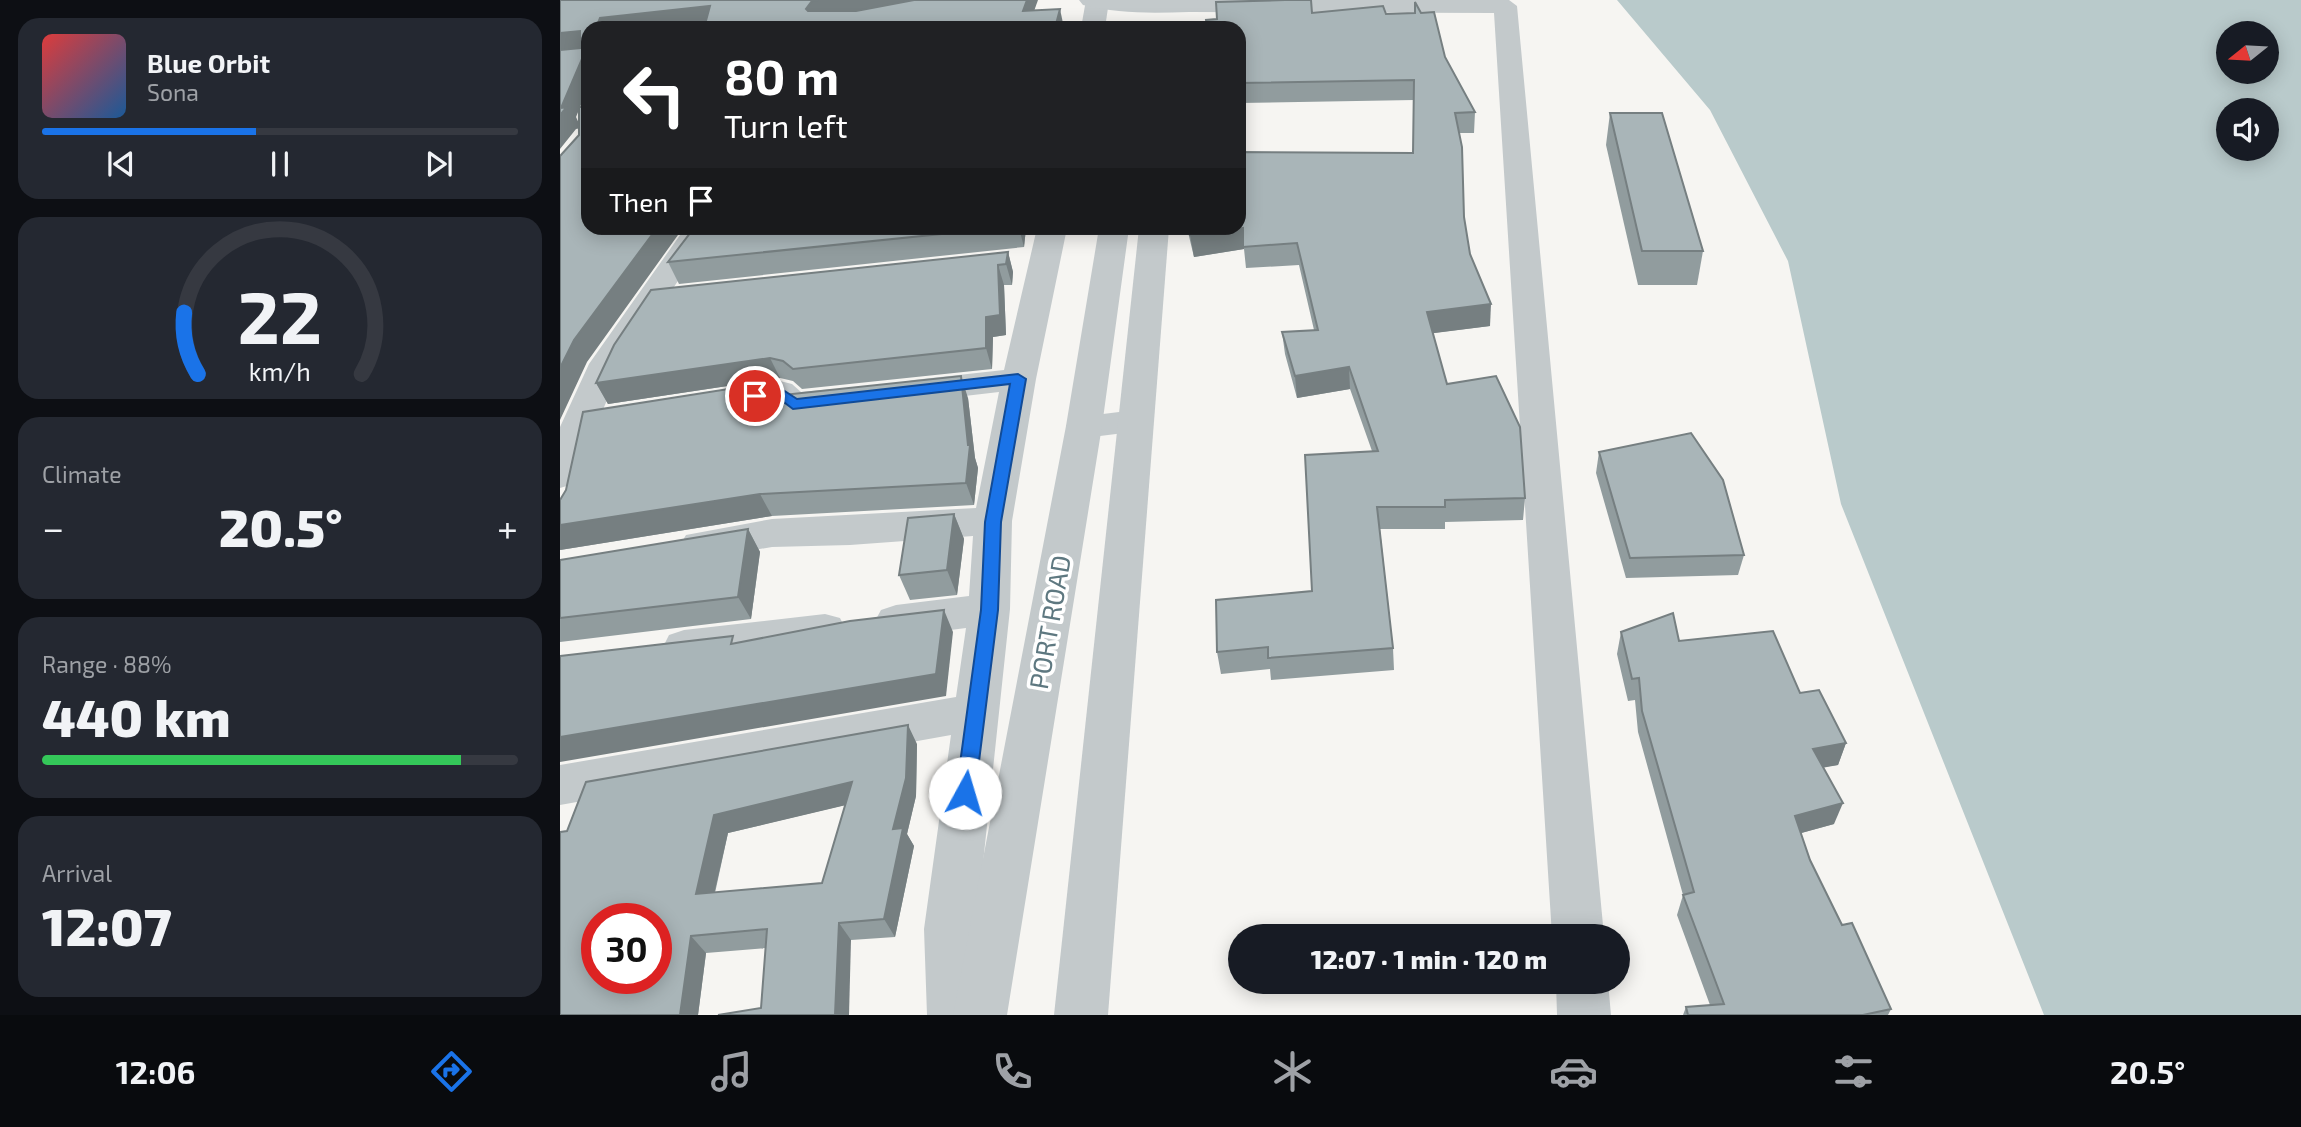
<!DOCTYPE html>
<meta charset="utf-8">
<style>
:root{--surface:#171b24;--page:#242831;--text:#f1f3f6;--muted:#9ea1a6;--line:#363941;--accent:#1a73e8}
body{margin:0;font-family:"Exo 2",sans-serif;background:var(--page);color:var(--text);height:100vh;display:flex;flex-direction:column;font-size:26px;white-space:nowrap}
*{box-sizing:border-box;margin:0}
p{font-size:23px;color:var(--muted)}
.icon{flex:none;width:38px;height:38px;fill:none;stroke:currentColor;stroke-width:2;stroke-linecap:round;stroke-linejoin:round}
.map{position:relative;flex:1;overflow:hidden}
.sheet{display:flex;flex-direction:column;gap:18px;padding:18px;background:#0d0f14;width:560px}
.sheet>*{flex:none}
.guide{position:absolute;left:21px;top:21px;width:665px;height:214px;border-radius:21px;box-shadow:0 4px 18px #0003;background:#202124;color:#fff;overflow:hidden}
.needle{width:46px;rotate:252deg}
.fabs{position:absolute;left:1656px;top:21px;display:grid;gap:14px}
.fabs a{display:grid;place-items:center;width:63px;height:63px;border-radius:50%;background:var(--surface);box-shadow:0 4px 18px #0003;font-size:35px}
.speed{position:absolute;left:21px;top:903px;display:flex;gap:14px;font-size:35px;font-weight:700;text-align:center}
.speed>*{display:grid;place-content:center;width:91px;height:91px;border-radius:50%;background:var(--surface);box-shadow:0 4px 18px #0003;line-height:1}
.speed .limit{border:10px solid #d22;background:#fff;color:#111}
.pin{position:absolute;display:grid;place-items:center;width:60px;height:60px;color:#fff;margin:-30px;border:4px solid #fff;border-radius:50%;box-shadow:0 2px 7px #0007}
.me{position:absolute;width:77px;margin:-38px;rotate:6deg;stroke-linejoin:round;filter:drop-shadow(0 0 5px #0008)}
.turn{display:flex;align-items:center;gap:24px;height:147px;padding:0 28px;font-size:32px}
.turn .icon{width:91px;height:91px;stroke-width:2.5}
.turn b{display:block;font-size:49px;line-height:60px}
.then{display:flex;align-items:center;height:66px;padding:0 28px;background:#0003;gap:14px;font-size:26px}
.big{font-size:52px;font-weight:800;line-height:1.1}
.sheet .widget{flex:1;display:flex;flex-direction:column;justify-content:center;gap:10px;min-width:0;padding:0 24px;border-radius:21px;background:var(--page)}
.sheet .dial{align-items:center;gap:0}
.dial svg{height:182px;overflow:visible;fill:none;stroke:var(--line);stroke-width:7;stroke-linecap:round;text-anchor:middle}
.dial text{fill:var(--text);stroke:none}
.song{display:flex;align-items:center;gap:21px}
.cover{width:84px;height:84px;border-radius:10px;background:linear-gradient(135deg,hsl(0 70% 55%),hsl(210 70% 35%))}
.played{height:7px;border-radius:4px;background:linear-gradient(90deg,var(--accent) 45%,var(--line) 45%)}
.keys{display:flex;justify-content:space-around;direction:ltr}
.heat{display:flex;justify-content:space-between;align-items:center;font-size:38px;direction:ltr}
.charge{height:10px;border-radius:5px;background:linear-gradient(90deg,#34c759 88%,var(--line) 0)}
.trip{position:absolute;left:668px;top:924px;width:402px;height:70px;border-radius:35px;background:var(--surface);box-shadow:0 4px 18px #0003;font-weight:800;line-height:70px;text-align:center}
.tabs{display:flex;height:112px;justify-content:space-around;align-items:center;background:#090b0e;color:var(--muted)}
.tabs .icon{width:49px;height:49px}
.tabs .selected{color:var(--accent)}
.tabs b{font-size:32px;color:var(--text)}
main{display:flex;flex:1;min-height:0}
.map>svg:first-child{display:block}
.water{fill:#b9cacb;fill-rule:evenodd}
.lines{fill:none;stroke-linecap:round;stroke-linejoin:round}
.minor{fill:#c3c9cb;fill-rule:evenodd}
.tertiary{fill:#c3c9cb;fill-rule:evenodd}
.wall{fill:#919c9e;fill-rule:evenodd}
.shaded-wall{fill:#767f81}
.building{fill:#a9b5b8;stroke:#767f81;stroke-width:2;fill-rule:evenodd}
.route{fill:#1a73e8;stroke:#114b97;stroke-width:2}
.labels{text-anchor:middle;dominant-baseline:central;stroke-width:7;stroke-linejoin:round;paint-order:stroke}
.street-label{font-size:26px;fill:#5e7880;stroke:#fff}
</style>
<main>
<section class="sheet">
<div class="widget">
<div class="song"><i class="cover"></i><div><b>Blue Orbit</b><p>Sona</p></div></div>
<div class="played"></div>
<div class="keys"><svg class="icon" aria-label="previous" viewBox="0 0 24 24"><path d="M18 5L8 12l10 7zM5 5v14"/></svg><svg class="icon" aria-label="pause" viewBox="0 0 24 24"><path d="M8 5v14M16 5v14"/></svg><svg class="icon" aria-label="next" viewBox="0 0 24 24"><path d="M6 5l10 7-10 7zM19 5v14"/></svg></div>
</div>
<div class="widget dial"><svg viewBox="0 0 100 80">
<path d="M14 69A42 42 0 1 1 86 69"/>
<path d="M14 69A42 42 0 0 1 8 42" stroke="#1a73e8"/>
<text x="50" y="56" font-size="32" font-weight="700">22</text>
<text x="50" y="72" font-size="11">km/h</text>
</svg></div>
<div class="widget"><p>Climate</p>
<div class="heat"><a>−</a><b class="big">20.5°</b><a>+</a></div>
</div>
<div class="widget"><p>Range · 88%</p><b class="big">440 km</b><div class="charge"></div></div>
<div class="widget"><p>Arrival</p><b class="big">12:07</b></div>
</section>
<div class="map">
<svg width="1741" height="1015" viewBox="0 0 1741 1015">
<rect width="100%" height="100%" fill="#f6f5f2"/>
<path class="water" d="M 1057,0 L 1741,0 L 1741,1015 L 1484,1015 L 1281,504 L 1228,261 L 1150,110 ZM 1668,33 L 1706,33 L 1706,72 L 1668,72 ZM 1668,110 L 1706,110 L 1706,149 L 1668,149 Z"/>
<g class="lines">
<g class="minor">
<polygon points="526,0 549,1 545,28 521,28"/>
<polygon points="621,0 949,0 957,6 1044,936 992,936 934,13 629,12 621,10 617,5"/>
<polygon points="125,228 157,228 143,243 63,364 37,423 26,473 20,482 0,488 0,427 29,364"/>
<polygon points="477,228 507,228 476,379 452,521 450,609 416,929 421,1015 367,1015 364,929 391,735 0,805 0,765 396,697 406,628 336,637 321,632 315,621 321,610 336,605 409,596 413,536 290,545 212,547 140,559 126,555 120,545 126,535 212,519 416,508 439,392 353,402 341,399 336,391 341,383 353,380 444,370"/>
<path d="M 220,381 L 232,384 L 241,392 L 272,389 L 284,392 L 290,400 L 284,408 C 262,414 231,422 212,404 L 163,412 L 151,409 L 145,401 L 151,393 Z"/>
<polygon points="575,410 588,414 593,422 588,430 524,438 511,434 506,426 511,418"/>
<polygon points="265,614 280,618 286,630 280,642 265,646 124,664 109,659 103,647 109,635 124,630"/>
<polygon points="996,982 1048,982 1051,1015 997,1015"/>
</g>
<g class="tertiary">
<path d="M 519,0 L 637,0 L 641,5 L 637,10 L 629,12 C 593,13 558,14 523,5 Z"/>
<polygon points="539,228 569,228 542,426 447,1015 393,1015 506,426"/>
<polygon points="579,228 609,228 548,1015 494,1015"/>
</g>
</g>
<g class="wall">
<polygon points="752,12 826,14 885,57 915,112 914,133 899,133 904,217 910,254 930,326 873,333 887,384 965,498 963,520 885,522 885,529 820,529 833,648 834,670 711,680 710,669 661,674 657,652 752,591 812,451 790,389 737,398 725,354 722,332 754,330 739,265 686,268 684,249 634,257 627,228 679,228 853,153 854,100 679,103 679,28 657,19"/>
<polygon points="1050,113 1143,251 1137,285 1078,285 1046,145"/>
<polygon points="134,228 466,228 464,247 119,284 108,262"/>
<polygon points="448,252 453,272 452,285 444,285 446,335 433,337 432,369 242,389 233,381 220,378 48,404 36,383"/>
<polygon points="210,392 223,395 408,398 415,458 418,468 414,505 212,516 0,550"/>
<polygon points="1039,452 1184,555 1178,575 1066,578 1036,473"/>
<polygon points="394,514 404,539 397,595 350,600 339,575"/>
<polygon points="188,529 200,552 191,619 0,642 0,560"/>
<polygon points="1061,632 1119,641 1240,693 1286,743 1278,765 1263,767 1274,824 1241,833 1250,860 1282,925 1331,1009 1328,1015 1123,1015 1126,1007 1150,1005 1117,915 1123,895 1078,732 1075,700 1068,701 1057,654"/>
<path d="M 357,744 L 356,796 L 347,834 L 354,846 L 335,937 L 291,940 L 201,1008 L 206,948 L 146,953 L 138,1015 L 0,1015 L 7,831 ZM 285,805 L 262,883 L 155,893 L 168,833 Z"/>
</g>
<g class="shaded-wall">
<polygon points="258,0 358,0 258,20 246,9 252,1"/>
<polygon points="467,0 478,0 468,28 463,11"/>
<polygon points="150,6 158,26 137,28 36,28 40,18"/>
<polygon points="500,9 504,28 495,28"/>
<polygon points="20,31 28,45 28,88 16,117 21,128 16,129 0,149 0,33"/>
<polygon points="97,228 123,228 27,362 0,420 0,368 14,340"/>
<polygon points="459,228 466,228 464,247"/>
<polygon points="683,228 684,249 634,257 630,235"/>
<polygon points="448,252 453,272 452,285 446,264"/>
<polygon points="438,265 444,285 446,335 433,337 432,369 426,348 426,317"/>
<polygon points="931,304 930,326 867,334 867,312"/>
<polygon points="210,358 220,378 48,404 36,383"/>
<polygon points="789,367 790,389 737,398 735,376"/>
<polygon points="401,376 408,398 415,458 418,468 414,505 406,483 408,445"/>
<polygon points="200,494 212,516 0,550 0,525"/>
<polygon points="394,514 404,539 397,595 387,570"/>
<polygon points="188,529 200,552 191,619 178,597"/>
<polygon points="384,610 393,632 386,696 0,762 0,737"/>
<polygon points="348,725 357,744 356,796 347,834 354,846 335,937 324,919 333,829"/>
<polygon points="1286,743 1278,765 1245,771 1253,749"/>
<polygon points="292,782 303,801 168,833 150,912 136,894 154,815"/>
<polygon points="1283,803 1274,824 1227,837 1235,816"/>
<polygon points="279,923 291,940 289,1015 275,1015"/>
<polygon points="131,936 146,953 138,1015 120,1015"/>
</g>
<g class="building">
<polygon points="0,0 258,0 252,1 246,9 248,11 296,11 354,0 467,0 463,11 500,9 495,28 144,28 150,6 40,18 36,28 28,28 28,45 1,108 11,107 5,109 0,115 0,50 20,48 20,31 0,33"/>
<polygon points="725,0 751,0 752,13 823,6 826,14 855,13 855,2 861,13 874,12 885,57 915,112 895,113 902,147 904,217 910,254 931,304 867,312 887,384 936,376 960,427 965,498 885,500 885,507 817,507 833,648 708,658 708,647 657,652 656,600 752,591 745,455 818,451 789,367 735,376 722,332 758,330 737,243 683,247 683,228 630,235 628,228 679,228 679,152 853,153 854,80 679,83 679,28 647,28 646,20 657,19 656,2"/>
<polygon points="19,107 28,107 28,228 97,228 14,340 0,368 0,156 19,135"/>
<polygon points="1050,113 1102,113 1143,251 1082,251"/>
<polygon points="134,228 440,228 108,262"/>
<polygon points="448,252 446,264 438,265 440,315 426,317 426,348 233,369 223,361 210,358 36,383 54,345 91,290"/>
<polygon points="401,376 408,445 410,445 406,483 200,494 0,525 0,500 6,490 23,412 200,384 210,392 223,395"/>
<polygon points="1131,433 1163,480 1184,555 1070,558 1039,452"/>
<polygon points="394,514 387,570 339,575 348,518"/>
<polygon points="188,529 178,597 0,618 0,560"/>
<polygon points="384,610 376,674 0,737 0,656 173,636 171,644 290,621"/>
<polygon points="1113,613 1119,641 1213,631 1240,693 1259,690 1286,743 1253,749 1283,803 1235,816 1250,860 1282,925 1292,923 1331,1009 1303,1015 1128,1015 1126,1007 1164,1004 1123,895 1134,892 1082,711 1079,678 1072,679 1061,632"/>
<path d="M 348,725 L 346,778 L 333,829 L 343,828 L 324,919 L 279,923 L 275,1015 L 158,1015 L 201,1008 L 207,929 L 131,936 L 120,1015 L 0,1015 L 0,832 L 7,831 L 26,782 ZM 292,782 L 262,883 L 136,894 L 154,815 ZM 37,919 L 96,919 L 96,978 L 37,978 Z"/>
</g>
<polygon class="route" points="458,374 466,379 441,522 438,610 415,793 412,799 405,802 399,799 396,793 421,610 425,522 450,384 233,409 217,397 195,401 188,396 195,391 220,388 237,399"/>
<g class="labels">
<g class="street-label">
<text transform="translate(489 622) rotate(-80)">PORT ROAD</text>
</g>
</g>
</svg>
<div class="fabs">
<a><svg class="needle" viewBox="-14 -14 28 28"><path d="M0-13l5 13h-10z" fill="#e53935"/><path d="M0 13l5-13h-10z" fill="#9ea1a6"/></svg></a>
<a><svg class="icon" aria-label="sound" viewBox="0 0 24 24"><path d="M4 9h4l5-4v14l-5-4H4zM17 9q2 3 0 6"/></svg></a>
</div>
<div class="speed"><div class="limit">30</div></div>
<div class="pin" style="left:195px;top:396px;background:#d93025"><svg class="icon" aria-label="arrive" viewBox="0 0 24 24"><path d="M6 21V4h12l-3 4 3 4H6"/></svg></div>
<svg class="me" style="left:405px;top:793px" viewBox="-20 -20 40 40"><circle r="19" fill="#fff"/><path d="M0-13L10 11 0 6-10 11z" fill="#1a73e8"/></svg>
<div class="trip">12:07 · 1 min · 120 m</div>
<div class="guide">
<div class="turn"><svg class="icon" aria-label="left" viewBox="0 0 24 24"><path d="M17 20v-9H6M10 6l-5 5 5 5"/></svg><div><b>80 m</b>Turn left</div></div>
<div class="then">Then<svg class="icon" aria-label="arrive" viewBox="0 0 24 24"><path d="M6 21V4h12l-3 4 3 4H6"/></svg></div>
</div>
</div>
</main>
<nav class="tabs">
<b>12:06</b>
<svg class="icon selected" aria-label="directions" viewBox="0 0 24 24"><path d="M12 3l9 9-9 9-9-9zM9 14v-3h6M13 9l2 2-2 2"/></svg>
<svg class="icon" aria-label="music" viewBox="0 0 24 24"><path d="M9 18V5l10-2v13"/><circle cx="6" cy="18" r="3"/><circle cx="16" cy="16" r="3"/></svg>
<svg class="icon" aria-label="phone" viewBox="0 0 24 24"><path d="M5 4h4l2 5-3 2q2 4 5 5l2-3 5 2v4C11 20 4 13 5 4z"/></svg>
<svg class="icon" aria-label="climate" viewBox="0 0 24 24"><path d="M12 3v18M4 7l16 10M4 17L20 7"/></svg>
<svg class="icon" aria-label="car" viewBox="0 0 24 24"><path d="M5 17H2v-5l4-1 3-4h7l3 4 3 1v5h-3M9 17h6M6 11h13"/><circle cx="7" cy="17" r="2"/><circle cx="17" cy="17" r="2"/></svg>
<svg class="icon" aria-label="filters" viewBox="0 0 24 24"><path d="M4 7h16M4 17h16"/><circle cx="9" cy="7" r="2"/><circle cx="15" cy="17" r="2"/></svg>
<b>20.5°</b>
</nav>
